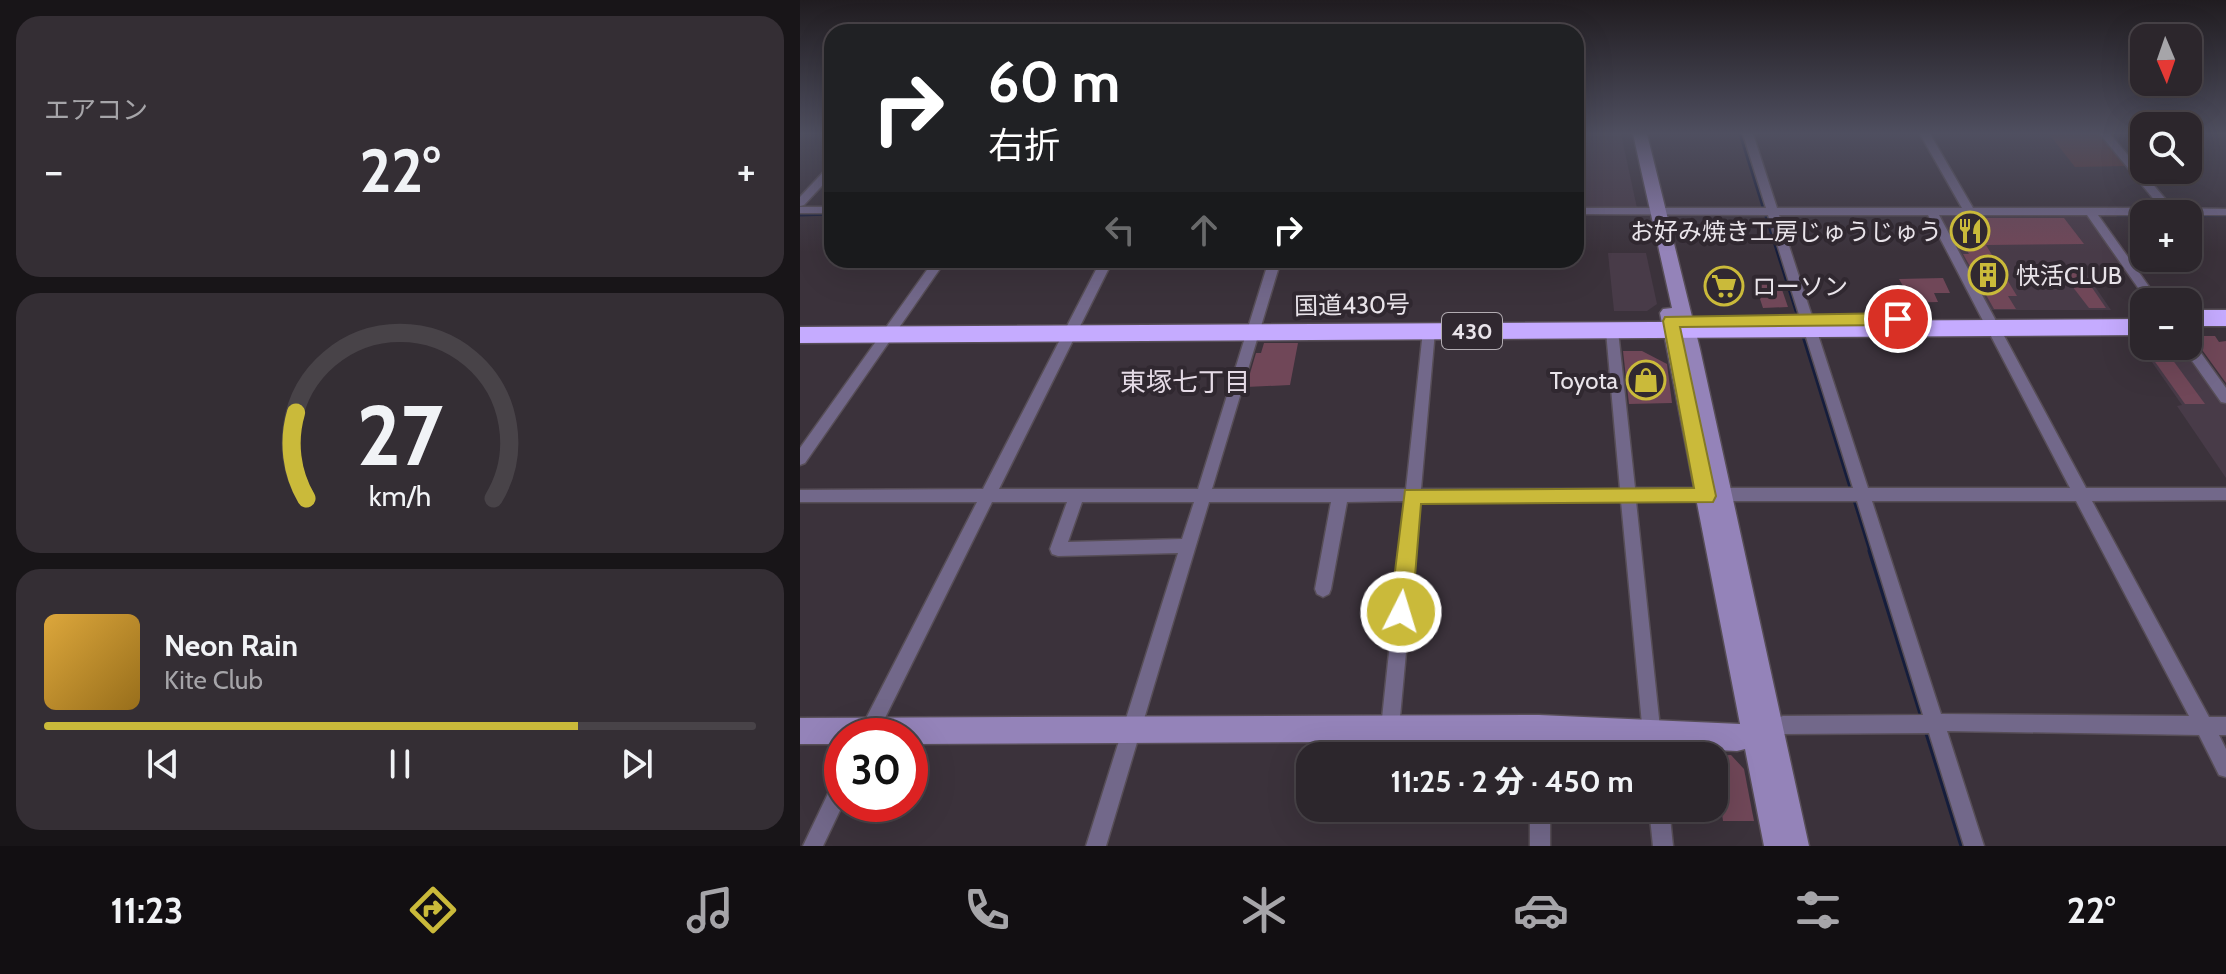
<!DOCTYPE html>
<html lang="ja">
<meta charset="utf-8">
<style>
:root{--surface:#2c262c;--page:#342e34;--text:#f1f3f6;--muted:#a6a5a9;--line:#484348;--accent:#caba3a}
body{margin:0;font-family:Cabin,"Noto Sans JP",sans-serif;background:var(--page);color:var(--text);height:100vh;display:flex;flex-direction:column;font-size:30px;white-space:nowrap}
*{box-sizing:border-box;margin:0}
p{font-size:26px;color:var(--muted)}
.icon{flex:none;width:44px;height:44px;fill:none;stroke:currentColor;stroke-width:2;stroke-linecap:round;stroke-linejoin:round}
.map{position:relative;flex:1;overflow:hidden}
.sheet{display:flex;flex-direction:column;gap:16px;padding:16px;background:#181518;width:800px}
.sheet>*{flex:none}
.guide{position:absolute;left:24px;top:24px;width:760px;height:244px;border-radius:24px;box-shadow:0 8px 32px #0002,0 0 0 2px var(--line);background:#202124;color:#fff;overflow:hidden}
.needle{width:52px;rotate:178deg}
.buttons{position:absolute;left:1330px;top:24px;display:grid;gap:16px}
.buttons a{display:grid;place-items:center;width:72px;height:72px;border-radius:16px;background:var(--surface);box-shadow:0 8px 32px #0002,0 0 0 2px var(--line);font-size:40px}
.speed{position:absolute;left:24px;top:718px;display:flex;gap:16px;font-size:40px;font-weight:700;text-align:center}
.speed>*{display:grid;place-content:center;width:104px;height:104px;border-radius:50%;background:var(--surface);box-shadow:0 8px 32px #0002,0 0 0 2px var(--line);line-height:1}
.speed .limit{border:12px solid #d22;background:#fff;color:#111}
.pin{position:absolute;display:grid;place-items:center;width:68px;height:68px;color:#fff;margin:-34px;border:4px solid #fff;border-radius:50%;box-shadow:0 2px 8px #0007}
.me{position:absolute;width:88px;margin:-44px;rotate:5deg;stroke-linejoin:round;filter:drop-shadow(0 0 6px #0008)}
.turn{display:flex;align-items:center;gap:28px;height:168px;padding:0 32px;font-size:36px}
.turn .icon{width:104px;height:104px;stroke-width:2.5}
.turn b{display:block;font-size:56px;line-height:68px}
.lanes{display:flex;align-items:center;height:76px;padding:0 32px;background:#0003;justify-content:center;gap:40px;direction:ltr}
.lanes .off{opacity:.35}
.big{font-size:60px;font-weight:800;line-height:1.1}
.sheet .tile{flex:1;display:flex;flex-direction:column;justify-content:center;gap:12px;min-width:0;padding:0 28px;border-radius:24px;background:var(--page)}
.sheet .dial{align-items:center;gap:0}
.dial svg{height:208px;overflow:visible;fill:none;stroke:var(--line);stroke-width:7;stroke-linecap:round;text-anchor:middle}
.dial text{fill:var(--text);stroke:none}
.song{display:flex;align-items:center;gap:24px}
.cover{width:96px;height:96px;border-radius:12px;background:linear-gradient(135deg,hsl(40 70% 55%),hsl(40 70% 35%))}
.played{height:8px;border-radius:4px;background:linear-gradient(90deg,var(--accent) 75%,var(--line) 75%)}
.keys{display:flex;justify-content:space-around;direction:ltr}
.heat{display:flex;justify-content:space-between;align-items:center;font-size:44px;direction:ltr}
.trip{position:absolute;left:496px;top:742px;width:432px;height:80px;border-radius:24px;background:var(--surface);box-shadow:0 8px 32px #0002,0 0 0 2px var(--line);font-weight:800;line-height:80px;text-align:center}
.tab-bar{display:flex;height:128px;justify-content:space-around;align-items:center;background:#120f12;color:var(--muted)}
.tab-bar .icon{width:56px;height:56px}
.tab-bar .selected{color:var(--accent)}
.tab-bar b{font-size:36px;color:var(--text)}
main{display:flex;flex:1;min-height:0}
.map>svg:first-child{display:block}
.built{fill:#483b48}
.green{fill:#5c3636}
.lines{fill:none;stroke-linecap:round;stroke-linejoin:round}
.stream-far2{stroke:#151d3c;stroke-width:3}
.stream-far1{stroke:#151d3c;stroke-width:4}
.stream{stroke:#151d3c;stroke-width:5}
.building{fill:#704758}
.street-casing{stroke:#574e57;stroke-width:3}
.secondary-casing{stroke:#574e57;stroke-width:3}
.highway-casing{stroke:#574e57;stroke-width:3}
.street{fill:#72688a;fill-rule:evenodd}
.secondary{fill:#9483b9;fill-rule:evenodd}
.highway{fill:#c5abff;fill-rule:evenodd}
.route{fill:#caba3a;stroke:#837926;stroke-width:2}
.labels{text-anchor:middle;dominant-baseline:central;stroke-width:8;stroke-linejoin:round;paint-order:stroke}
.shield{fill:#302830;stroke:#b2acb2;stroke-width:2}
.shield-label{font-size:22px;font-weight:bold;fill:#e9e4ea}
.poi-label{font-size:24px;fill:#e9e4ea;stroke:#302830;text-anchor:end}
.street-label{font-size:24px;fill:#e9e4ea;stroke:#302830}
.neighbourhood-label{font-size:26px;fill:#e5dbe6;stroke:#302830}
</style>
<main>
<section class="sheet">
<div class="tile"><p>エアコン</p>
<div class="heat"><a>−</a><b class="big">22°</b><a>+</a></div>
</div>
<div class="tile dial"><svg viewBox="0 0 100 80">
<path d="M14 69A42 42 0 1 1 86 69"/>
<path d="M14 69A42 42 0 0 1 10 36" stroke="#caba3a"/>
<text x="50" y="56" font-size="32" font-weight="700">27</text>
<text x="50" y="72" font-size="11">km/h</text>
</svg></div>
<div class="tile">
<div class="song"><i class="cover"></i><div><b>Neon Rain</b><p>Kite Club</p></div></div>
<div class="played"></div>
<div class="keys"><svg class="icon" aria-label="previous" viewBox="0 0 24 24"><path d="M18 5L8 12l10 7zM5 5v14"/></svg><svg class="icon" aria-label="pause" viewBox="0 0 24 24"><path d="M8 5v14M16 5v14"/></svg><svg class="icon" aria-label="next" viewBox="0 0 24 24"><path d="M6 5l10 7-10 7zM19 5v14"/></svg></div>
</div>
</section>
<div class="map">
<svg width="1426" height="846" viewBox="0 0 1426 846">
<rect width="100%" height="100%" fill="#3b323b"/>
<g class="built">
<polygon points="776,134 821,134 837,208 776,208"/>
<polygon points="1290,216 1326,265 1281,266 1311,310 1189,310 1138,217"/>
<polygon points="808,253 846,253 857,304 847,311 814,311"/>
<polygon points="1333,335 1344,335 1344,346 1383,346 1426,404 1426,478 1377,406 1382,405"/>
</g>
<polygon class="green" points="1249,134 1298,134 1326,166 1275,167"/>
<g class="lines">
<g class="stream-far2">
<polyline points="940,134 996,311"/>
<polyline points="1337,179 1359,205"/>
<polyline points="0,215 32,214"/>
<polyline points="1318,215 1344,215"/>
<polyline points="1388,216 1426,215"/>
</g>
<polyline class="stream-far1" points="1004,338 1071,553"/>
<g class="stream">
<polyline points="1070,551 1122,717"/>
<polyline points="1126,730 1162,846"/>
</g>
</g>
<g class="building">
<polygon points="1180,218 1264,218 1284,244 1186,245 1217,296 1208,296 1216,309 1194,309 1163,254 1169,254 1151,225 1184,224"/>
<polygon points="1262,273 1282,273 1306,308 1289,308"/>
<polygon points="1143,278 1150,293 1134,293 1138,302 1095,303 1087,287 1103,286 1099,279"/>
<polygon points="954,281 979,281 988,307 963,308"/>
<polygon points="1388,336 1415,336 1419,342 1426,341 1426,383 1395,340"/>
<polygon points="464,343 498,343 490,385 446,387 456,353 461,353"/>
<polygon points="823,351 842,351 867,364 872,403 829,404"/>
<polygon points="1353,359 1372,359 1405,404 1385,404"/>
<polygon points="931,755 944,769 954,821 923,821 914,756"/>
</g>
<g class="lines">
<g class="street-casing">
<g id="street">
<path d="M 943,134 L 953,134 L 977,208 L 1162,208 L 1120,134 L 1130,134 L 1173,208 L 1361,208 L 1300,134 L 1310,134 L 1373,208 L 1426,209 L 1426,215 L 1298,215 L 1360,302 L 1348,302 L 1287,215 L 1139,215 L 1286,488 L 1426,488 L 1426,500 L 1292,501 L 1409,717 L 1426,717 L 1426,735 L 1419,735 L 1426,749 L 1426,777 L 1419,775 L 1399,735 L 1147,731 L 1184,846 L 1164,846 L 1129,733 L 983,734 L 970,738 L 964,735 L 961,729 L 964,723 L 983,716 L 1123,715 L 1057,501 L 836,501 L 863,756 L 845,756 L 821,501 L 620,501 L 599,728 L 596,734 L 590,737 L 584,734 L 581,728 L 605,501 L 547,502 L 531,589 L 529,594 L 523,597 L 517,594 L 515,589 L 531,502 L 409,502 L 306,846 L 286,846 L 378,553 L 258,556 L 252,554 L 250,549 L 267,502 L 192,502 L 76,736 L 57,736 L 177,502 L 0,502 L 0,490 L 183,489 L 301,260 L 313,260 L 199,489 L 398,489 L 469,260 L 481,260 L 412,489 L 606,489 L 623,331 L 629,326 L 635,331 L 621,489 L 820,489 L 806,331 L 812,326 L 818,331 L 835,488 L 1053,488 L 968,215 L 776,214 L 776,208 L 966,208 ZM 979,215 L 1128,215 L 1270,488 L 1068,488 ZM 1072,501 L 1276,501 L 1389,716 L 1141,714 ZM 282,502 L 394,502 L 382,539 L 268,542 Z"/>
<polygon points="32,166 32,175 4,205 0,206 0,197 28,167"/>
<rect x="0" y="207" width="32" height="6"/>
<polygon points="134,260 146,260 5,463 0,465 0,448"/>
<polygon points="1388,340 1393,342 1426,388 1426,403 1421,402 1383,348 1382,346 1388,346"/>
<polygon points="739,719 745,722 748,728 748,756 730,756 730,728 733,722"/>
<polygon points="42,776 43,804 23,846 3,846 35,779"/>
<rect x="730" y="808" width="20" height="38"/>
<polygon points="849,808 869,808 873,846 853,846"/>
</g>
</g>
<g class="secondary-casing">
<polygon id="secondary" points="833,134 847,134 900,349 1009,846 964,846 945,749 937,751 739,741 110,744 110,736 42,736 42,744 0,744 0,718 739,715 940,724 860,313 863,309 872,308"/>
</g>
<g class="highway-casing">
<g id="highway">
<rect x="1388" y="310" width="38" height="16"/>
<polygon points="1344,319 1344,335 0,343 0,327"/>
</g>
</g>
<use href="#street" class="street"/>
<use href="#secondary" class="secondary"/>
<use href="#highway" class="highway"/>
</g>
<linearGradient id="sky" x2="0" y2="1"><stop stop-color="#201c20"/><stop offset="0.53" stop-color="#4f4f60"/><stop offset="1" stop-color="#4f4f60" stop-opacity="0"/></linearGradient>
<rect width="1426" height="252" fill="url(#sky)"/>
<polygon class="route" points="1098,313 1106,319 1098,325 880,327 916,496 913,502 621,504 612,612 609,619 601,622 593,619 590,612 605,490 894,488 863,321 865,317"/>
<defs>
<g id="restaurant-ring" transform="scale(2)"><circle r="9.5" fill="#302830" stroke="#caba3a" stroke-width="1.5"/><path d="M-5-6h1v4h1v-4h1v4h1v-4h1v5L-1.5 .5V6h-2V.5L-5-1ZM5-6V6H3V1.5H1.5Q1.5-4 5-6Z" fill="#caba3a"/></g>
<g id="building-ring" transform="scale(2)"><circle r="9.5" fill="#302830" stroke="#caba3a" stroke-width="1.5"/><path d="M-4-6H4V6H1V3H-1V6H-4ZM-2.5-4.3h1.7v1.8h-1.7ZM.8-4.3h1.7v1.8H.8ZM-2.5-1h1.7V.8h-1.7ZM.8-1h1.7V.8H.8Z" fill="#caba3a"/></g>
<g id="supermarket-ring" transform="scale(2)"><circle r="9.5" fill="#302830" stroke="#caba3a" stroke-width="1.5"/><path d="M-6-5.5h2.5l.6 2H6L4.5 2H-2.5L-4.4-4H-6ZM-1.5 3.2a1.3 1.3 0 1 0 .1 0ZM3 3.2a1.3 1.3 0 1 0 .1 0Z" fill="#caba3a"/></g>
<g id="shop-ring" transform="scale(2)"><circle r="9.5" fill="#302830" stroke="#caba3a" stroke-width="1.5"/><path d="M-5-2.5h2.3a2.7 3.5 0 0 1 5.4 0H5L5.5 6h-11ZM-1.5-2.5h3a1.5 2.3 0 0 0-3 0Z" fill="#caba3a"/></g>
</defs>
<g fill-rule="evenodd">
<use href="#restaurant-ring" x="1170" y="231"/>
<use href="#building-ring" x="1188" y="275"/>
<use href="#supermarket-ring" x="924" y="286"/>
<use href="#shop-ring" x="846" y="380"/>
</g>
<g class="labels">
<rect class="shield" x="642" y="313" width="60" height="36" rx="6"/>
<g class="shield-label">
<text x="672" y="331">430</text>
</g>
<g class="poi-label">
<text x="1142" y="231">お好み焼き工房じゅうじゅう</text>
<text x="1216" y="275" text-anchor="start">快活CLUB</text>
<text x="952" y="286" text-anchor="start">ローソン</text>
<text x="818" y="380">Toyota</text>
</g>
<g class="street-label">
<text transform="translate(552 305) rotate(-1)">国道430号</text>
</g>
<g class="neighbourhood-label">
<text x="385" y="382">東塚七丁目</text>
</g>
</g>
</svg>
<div class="buttons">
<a><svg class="needle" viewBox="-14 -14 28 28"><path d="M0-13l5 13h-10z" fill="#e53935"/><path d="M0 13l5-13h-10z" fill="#a6a5a9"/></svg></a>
<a><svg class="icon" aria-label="search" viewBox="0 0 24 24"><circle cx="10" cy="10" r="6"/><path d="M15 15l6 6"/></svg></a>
<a>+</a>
<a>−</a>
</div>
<div class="speed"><div class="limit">30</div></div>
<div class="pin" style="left:1098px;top:319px;background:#d93025"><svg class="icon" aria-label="arrive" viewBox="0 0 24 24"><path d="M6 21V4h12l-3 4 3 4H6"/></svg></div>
<svg class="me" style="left:601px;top:612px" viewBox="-20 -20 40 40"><circle r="17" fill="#caba3a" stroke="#fff" stroke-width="3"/><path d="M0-11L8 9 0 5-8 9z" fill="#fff"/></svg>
<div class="trip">11:25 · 2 分 · 450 m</div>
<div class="guide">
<div class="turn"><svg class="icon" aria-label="right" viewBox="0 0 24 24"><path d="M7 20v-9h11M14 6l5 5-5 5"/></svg><div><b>60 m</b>右折</div></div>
<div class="lanes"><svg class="icon off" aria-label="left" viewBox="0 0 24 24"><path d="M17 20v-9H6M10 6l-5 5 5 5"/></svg><svg class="icon off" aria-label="ahead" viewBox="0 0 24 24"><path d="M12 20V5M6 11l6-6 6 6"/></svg><svg class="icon" aria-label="right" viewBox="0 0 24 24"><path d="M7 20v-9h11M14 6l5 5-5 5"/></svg></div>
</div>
</div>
</main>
<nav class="tab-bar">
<b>11:23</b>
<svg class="icon selected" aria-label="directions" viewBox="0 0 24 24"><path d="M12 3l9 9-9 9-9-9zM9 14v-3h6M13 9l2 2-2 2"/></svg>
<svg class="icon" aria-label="music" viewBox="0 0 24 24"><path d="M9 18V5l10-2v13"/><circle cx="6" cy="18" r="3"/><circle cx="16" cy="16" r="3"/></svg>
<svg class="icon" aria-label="phone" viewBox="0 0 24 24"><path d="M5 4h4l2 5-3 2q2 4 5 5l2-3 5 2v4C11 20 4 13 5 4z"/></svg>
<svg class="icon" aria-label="climate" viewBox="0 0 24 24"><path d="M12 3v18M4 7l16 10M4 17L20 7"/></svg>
<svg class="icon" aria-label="car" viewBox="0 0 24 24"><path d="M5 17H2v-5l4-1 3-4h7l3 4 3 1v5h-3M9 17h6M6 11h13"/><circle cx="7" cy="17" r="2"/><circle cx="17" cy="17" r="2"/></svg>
<svg class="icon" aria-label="filters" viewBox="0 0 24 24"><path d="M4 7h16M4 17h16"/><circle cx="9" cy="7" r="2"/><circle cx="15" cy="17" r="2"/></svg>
<b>22°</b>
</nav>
